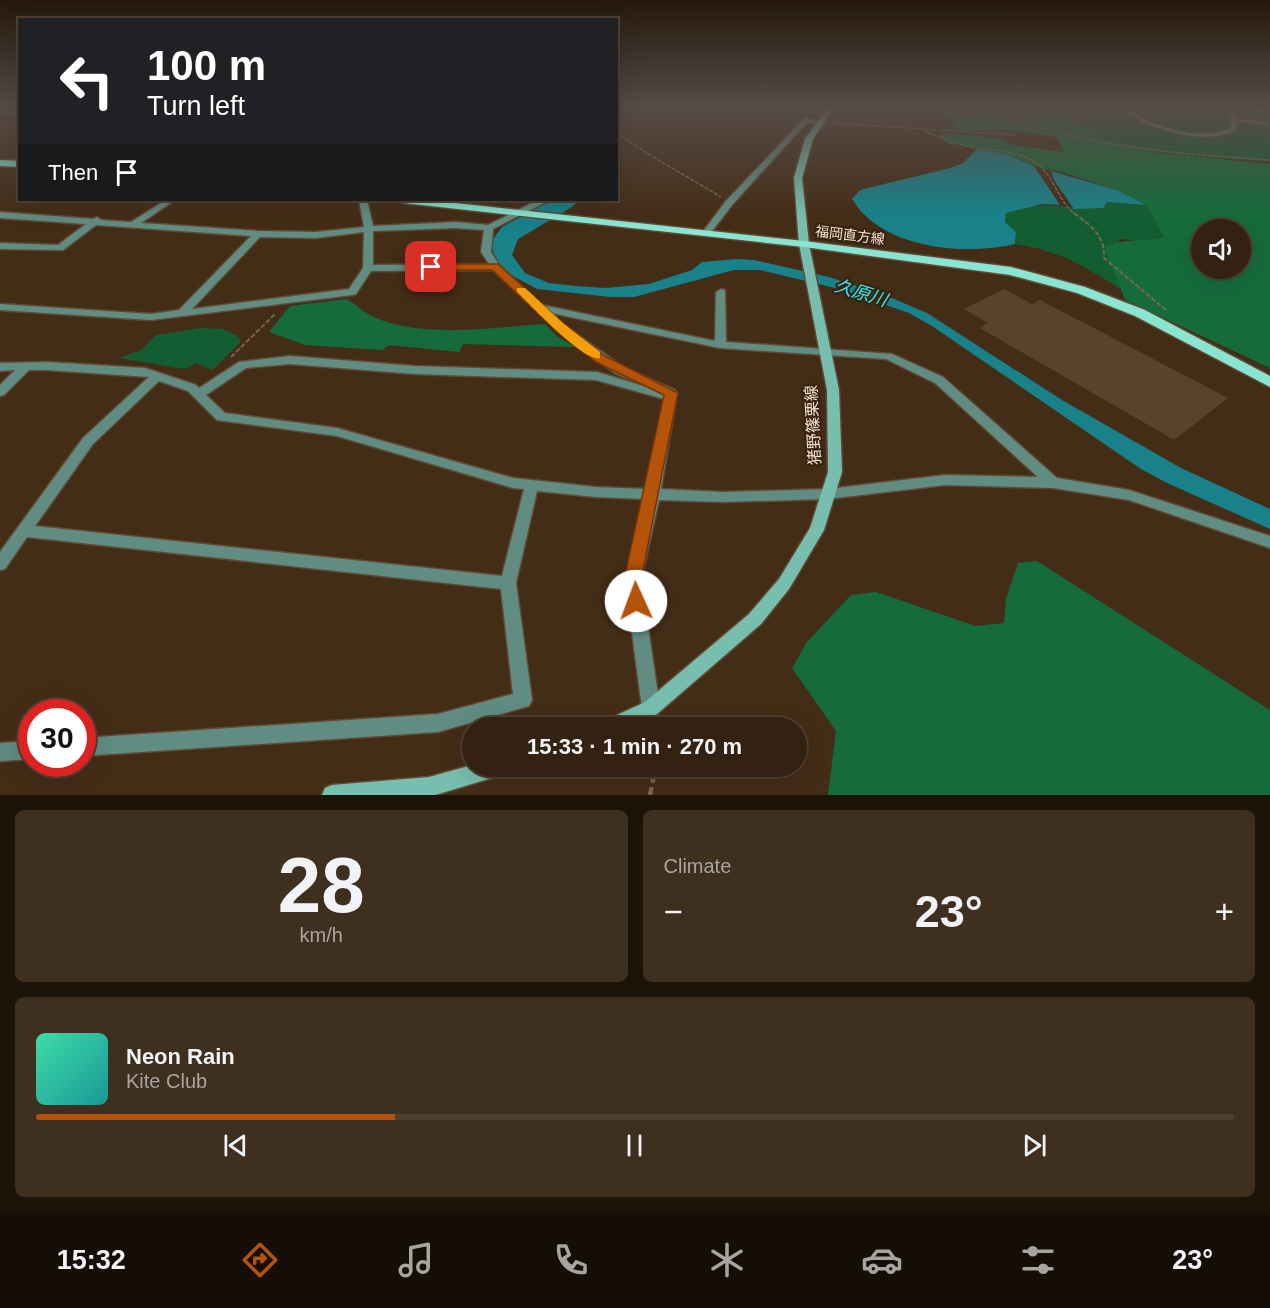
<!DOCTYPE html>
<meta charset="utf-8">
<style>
:root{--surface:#321;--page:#3e2f1f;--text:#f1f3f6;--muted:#a9a49f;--line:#4e3f31;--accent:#b45309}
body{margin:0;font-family:Arial,"Noto Sans JP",sans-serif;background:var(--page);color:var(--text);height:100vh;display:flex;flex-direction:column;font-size:22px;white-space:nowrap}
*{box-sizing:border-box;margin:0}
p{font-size:20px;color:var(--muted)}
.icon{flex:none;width:33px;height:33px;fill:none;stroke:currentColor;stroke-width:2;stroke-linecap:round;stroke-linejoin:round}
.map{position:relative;height:795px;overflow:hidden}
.details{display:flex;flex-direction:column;gap:15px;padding:15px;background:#1c1309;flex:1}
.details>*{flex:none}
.hud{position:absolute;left:18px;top:18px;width:600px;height:183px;border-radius:0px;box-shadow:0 6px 24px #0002,0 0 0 2px var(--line);background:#202124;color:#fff;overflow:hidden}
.controls{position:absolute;left:1191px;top:219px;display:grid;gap:12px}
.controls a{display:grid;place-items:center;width:60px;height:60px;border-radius:50%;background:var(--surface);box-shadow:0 6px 24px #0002,0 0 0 2px var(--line);font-size:30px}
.speed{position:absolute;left:18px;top:699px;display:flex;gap:12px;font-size:30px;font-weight:700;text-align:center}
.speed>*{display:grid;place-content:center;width:78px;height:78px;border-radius:50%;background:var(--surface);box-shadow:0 6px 24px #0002,0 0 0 2px var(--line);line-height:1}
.speed .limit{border:9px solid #d22;background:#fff;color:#111}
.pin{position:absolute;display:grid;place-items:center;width:51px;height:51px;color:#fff;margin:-26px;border-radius:12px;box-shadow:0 3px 9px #0006}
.me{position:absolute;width:66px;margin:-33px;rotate:358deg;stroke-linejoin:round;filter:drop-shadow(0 0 4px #0008)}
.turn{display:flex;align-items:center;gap:21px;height:126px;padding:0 30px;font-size:27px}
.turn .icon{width:78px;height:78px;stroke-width:2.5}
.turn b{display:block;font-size:42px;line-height:51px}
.then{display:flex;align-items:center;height:57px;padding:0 30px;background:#0003;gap:12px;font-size:22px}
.big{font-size:45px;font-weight:600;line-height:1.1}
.details .card{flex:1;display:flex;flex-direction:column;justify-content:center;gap:9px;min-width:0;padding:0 21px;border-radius:9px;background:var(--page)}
.details .dial{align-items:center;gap:0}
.dial b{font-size:78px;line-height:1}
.song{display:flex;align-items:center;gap:18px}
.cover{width:72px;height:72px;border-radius:9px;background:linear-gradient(135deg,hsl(160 70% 55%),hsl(180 70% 35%))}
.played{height:6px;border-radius:3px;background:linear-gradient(90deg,var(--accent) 30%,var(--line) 30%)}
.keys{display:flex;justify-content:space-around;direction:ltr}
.heat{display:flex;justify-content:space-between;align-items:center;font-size:33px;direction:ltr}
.details .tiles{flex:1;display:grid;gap:15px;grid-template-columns:1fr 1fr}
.card:last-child{grid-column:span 2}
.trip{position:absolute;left:462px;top:717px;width:345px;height:60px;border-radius:30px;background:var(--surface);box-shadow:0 6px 24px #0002,0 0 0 2px var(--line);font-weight:600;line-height:60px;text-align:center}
.tab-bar{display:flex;height:96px;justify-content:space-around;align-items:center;background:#140e07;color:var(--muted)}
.tab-bar .icon{width:42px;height:42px}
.tab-bar .selected{color:var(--accent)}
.tab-bar b{font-size:27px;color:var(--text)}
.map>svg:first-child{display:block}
.green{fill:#135d32}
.forest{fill:#166b3b;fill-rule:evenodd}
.water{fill:#19818a}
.building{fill:#5b422c}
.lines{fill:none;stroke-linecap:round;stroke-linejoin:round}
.lane-casing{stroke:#604a35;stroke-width:3}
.street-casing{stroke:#604a35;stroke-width:3}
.secondary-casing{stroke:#604a35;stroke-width:3}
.primary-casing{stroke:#604a35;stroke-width:3}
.path-far2{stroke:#796552;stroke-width:1.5;stroke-dasharray:4 1.5;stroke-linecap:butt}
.path-far1{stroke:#796552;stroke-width:2;stroke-dasharray:5 2;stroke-linecap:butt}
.path{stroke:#796552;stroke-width:4.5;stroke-dasharray:8 4.5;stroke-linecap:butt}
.lane{fill:#618c82;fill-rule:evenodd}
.street{fill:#618c82;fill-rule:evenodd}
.secondary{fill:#78beaf;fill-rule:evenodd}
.primary{fill:#89e5d1;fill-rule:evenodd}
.route{fill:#b45309;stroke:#753606;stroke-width:1.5}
.slow{fill:#f59e0b}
.labels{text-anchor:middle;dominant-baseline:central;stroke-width:4.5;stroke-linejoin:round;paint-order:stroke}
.far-street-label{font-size:14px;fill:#f1e2d5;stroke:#3a230d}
.street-label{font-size:16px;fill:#f1e2d5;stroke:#3a230d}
.water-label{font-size:18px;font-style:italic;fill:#2cebfa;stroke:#3a230d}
</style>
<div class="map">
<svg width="1270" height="795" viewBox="0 0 1270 795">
<rect width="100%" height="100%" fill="#442d17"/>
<g class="green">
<path d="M 1049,106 L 1270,106 L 1270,162 C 1219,158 1167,157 1118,144 C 1106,140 1101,132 1091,127 C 1076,119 1059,115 1042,111 Z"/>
<path d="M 1106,202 L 1146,205 L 1164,237 L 1143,241 L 1120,239 L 1110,258 L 1120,289 C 1087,267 1055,249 1015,244 L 1016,232 L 1005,222 L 1006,213 C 1037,199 1070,209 1102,208 Z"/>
<polygon points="201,328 223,329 238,336 241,342 212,370 196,363 185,369 119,358 141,350 156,335"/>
</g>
<g class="forest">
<path d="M 931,106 L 1028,106 L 1093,128 L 1104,138 L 1115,143 L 1158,153 L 1270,164 L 1270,368 L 1125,300 L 1104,247 C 1124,238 1143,242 1164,237 L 1146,205 L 1117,190 L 1059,171 L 1044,169 L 1006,154 L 947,143 L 939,136 L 942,133 L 998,138 L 1012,145 L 1064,152 L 1057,137 L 999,129 L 963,132 L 954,126 L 949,117 ZM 1202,230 L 1240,230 L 1240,268 L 1202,268 Z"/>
<path d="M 347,299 C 356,305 365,313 374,317 C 421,339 495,327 545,324 L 558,337 L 576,347 L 463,344 L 459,352 L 389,345 L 382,350 L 305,345 L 269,332 L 290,306 Z"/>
<polygon points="1037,561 1270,710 1270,795 828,795 836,731 792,668 807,642 851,595 876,592 975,626 1004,623 1006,599 1018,563"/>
</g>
<g class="water">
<path d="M 977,149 L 1006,154 L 1034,166 L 1060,205 L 1042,204 L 1006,213 L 1005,222 L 1016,232 L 1015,244 C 964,256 882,249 852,199 L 860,190 L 950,168 L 963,163 Z"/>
<polygon points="1051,171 1117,190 1146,205 1107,202 1103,208 1074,209 1054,180"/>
<polygon points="552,200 579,200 572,207 518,239 512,255 525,273 549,283 576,286 606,288 649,284 692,270 702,262 737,259 754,260 829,277 887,296 927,313 1062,400 1181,468 1270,509 1270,529 1167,483 1141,469 932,326 909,313 835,288 760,270 734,270 634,297 610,297 537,289 511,275 497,262 492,248 493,239 502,227"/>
</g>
<polygon class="building" points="1004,289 1032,304 1040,300 1228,398 1174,440 980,328 988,323 964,309"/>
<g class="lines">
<g class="lane-casing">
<path id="lane" d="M 1117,106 C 1125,106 1134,114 1142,118 C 1168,130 1203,141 1231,128 L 1232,121 L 1224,106 L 1234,106 L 1270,111 L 1270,113 L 1229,108 L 1235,118 L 1270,123 L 1270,125 L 1236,121 L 1235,130 C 1230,132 1226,134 1221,135 C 1191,142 1140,126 1117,106 Z"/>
</g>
<g class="street-casing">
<g id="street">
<polygon points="918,106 926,106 929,108 926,110"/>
<polygon points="805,118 822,122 819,124 807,122 732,205 709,235 703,235 702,233 726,201"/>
<path d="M 166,200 L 175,200 L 141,223 L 258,231 L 316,232 L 364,227 L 359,200 L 367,200 L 373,226 L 456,222 L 488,225 L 538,200 L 547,200 L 546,202 L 493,229 L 491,252 L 499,265 L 542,305 L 715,341 L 716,292 L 721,289 L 725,290 L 726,342 L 892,354 L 943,377 L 1057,478 L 1129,490 L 1270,536 L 1270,548 L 1129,500 L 1053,488 L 945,485 L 828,499 L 723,502 L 659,500 L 641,580 L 660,708 L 657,714 L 651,717 L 645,714 L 642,708 L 625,580 L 645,499 L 596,497 L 537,491 L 516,583 L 532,700 L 529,706 L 438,732 L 82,756 L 82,738 L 438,714 L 513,694 L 501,589 L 27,537 L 5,569 L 0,570 L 0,552 L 83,438 L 149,377 L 47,370 L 29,370 L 4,395 L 0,396 L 0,385 L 15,370 L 0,371 L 0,363 L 47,362 L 145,368 L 196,385 L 199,388 L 239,362 L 290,356 L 415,366 L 597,372 L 650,388 L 615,373 L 556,329 L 493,270 L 371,271 L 356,294 L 352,295 L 151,320 L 0,310 L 0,304 L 151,314 L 179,310 L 251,236 L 96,225 L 63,250 L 0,249 L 0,243 L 58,245 L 86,224 L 0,218 L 0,212 L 93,219 L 97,217 L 101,220 L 131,222 ZM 456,228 L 484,230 L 481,252 L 489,264 L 373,265 L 373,231 ZM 364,232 L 363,268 L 349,289 L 192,309 L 260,237 L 316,238 ZM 551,313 L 720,348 L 886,359 L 935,383 L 1038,477 L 945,475 L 828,489 L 723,492 L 661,489 L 677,393 L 675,390 L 623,367 L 564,325 ZM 290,364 L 415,374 L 596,380 L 664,399 L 647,489 L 596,487 L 513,478 L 337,428 L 225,413 L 206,395 L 246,368 ZM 159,381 L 188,391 L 217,420 L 337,436 L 513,488 L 524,489 L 502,576 L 35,526 L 93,444 Z"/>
<polygon points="32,741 32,759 0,761 0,743"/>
</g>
</g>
<g class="secondary-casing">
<g id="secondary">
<polygon points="829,106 835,106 813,139 802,178 809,244 839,390 842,472 824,530 789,589 761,624 657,714 629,728 599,728 602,722 645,702 749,614 779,579 810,528 828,472 827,390 799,244 794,178 805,139"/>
<polygon points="472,765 472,766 511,766 509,773 502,775 435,795 322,795 325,788 332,785 429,777"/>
</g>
</g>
<g class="primary-casing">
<g id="primary">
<polygon points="0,160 20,161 20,167 0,166"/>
<polygon points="398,200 427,200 804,241 1011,267 1085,287 1145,310 1270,376 1270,387 1135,316 1077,293 1010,275 804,247 403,203"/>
</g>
</g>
<g class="path-far2">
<path d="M 937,110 C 991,114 1041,129 1093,140 C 1152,152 1211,156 1270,160"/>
<polyline points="0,112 20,114"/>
<polyline points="833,123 1015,135"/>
<path d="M 924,130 C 939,138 956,144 973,147 C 994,151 1018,150 1036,163 C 1055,176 1057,201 1076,215"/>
<path d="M 616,132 C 649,157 686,175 721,197"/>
</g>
<g class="path-far1">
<path d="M 1074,213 C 1091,226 1105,235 1104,258 L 1167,311"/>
<polyline points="231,357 276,313"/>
</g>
<polyline class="path" points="650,795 656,766"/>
<use href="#lane" class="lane"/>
<use href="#street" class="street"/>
<use href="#secondary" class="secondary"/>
<use href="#primary" class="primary"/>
</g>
<linearGradient id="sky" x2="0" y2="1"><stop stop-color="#25190d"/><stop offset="0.49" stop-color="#564c47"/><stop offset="1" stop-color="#564c47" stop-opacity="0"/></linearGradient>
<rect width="1270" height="217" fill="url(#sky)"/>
<polygon class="route" points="498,264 564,324 605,356 678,393 641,580 645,601 642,607 636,609 629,607 624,580 664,395 596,362 556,330 492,270 431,270 426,267 431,264"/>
<path class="slow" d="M 517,288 L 525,288 L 564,324 L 600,352 L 600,358 C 583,362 531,305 517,292 Z"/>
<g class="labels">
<g class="far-street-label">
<text transform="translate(850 235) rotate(7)">福岡直方線</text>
</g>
<g class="street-label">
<text transform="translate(813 425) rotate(-93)">猪野篠栗線</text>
</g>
<g class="water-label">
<text transform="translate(861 293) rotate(17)">久原川</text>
</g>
</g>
</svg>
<div class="controls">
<a><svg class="icon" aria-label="sound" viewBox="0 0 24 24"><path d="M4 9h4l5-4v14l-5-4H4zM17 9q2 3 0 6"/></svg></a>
</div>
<div class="speed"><div class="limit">30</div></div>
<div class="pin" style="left:431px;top:267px;background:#d93025"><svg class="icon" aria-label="arrive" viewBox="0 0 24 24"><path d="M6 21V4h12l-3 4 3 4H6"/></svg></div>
<svg class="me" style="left:636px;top:601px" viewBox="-20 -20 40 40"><circle r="19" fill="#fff"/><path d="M0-13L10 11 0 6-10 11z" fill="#b45309"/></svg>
<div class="trip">15:33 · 1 min · 270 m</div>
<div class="hud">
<div class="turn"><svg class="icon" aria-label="left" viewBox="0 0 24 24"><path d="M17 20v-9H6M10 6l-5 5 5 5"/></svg><div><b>100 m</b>Turn left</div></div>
<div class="then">Then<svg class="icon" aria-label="arrive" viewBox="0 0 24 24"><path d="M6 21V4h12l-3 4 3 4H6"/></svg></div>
</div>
</div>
<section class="details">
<div class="tiles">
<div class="card dial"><b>28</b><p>km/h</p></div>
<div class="card"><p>Climate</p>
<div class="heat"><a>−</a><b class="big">23°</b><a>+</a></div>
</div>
<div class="card">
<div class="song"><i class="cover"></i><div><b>Neon Rain</b><p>Kite Club</p></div></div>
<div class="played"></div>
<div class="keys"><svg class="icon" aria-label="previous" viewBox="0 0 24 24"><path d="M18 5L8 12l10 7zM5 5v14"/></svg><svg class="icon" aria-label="pause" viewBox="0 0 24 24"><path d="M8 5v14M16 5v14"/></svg><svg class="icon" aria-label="next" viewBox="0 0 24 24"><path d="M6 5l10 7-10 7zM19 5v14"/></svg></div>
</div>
</div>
</section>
<nav class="tab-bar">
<b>15:32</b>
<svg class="icon selected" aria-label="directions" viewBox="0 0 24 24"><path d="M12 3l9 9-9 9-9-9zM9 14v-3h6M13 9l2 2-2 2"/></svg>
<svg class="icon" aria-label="music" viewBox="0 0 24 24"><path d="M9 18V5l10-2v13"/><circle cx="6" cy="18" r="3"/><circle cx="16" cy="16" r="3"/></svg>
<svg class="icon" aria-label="phone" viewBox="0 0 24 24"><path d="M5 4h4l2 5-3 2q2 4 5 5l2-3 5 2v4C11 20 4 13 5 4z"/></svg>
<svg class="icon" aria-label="climate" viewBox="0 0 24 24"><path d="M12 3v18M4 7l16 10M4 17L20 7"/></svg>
<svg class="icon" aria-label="car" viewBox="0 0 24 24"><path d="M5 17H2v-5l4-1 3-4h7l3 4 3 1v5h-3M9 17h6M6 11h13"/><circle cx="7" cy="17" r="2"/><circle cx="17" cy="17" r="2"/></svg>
<svg class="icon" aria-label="filters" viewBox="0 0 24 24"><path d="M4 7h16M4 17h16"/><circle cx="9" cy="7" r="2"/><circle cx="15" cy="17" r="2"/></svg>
<b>23°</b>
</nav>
